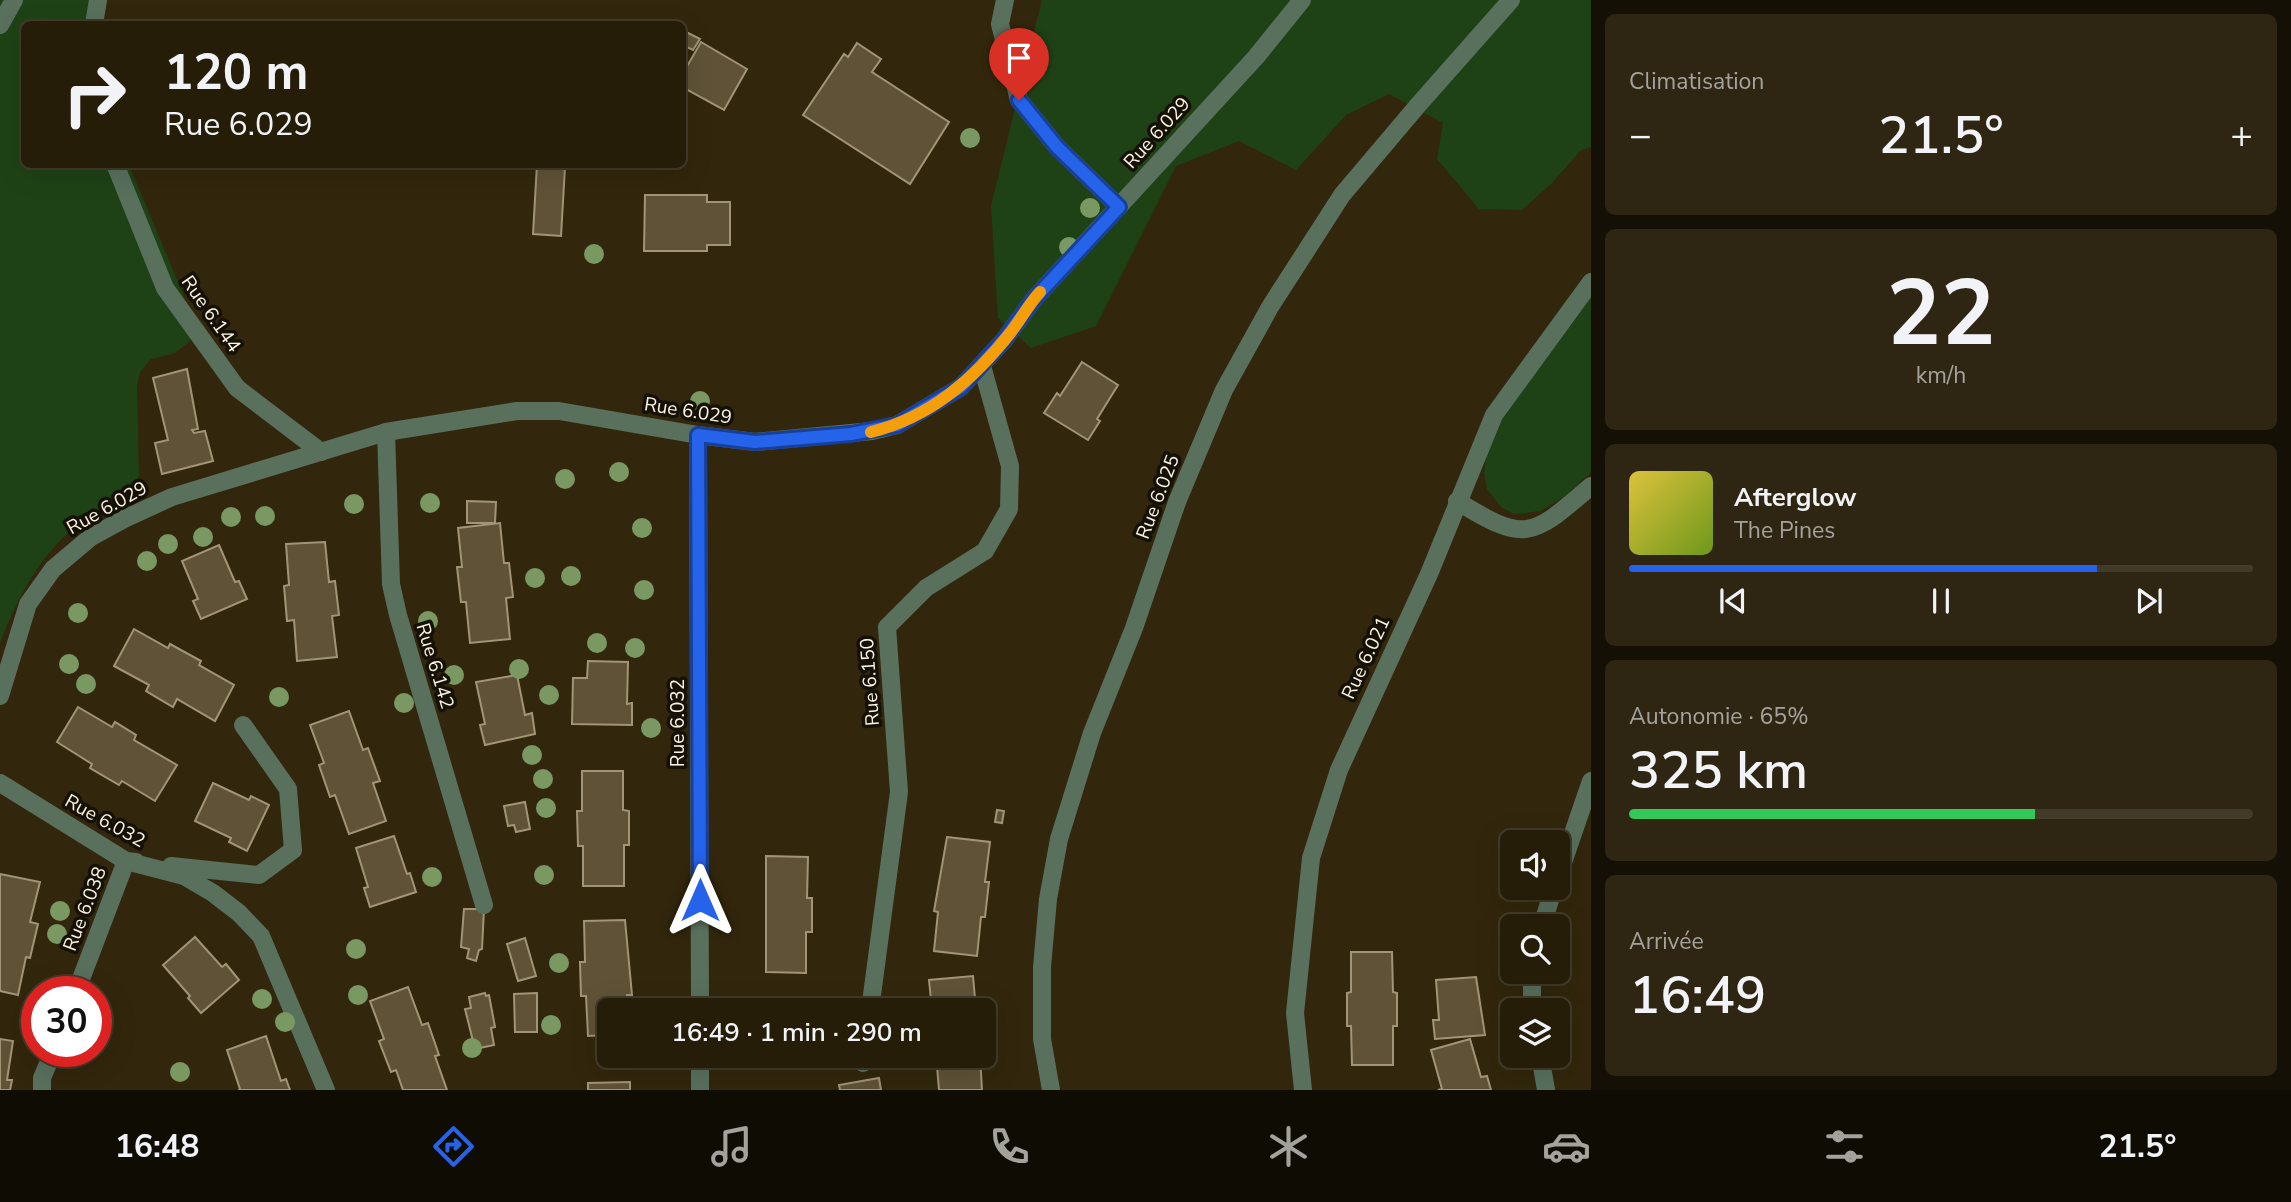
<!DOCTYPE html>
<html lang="fr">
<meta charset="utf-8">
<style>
:root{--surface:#261d09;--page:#2e2612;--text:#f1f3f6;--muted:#a4a29c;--line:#423b2a;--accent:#2563eb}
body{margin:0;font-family:"Nunito Sans",sans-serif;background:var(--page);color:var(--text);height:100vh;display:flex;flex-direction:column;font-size:26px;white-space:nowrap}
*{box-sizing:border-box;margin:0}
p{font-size:23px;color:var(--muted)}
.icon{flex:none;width:38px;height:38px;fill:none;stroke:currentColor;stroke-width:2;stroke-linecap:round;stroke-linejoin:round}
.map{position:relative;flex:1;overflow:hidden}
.details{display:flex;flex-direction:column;gap:14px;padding:14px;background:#151005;width:700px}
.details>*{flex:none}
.banner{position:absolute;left:21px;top:21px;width:665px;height:147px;border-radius:10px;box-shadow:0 7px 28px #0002,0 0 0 2px var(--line);background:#261d09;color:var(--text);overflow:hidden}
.controls{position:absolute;left:1500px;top:830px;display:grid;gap:14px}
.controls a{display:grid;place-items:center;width:70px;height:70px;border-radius:10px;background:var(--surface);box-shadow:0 7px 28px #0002,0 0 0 2px var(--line);font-size:35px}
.speed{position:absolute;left:21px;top:976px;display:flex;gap:14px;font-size:35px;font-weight:700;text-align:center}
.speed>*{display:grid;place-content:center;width:91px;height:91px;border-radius:50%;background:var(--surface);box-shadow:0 7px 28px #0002,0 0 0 2px var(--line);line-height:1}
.speed .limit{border:10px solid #d22;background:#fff;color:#111}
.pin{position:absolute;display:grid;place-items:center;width:60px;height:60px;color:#fff;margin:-72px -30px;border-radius:50% 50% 50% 0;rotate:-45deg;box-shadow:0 0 7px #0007}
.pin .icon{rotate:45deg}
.me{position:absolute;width:77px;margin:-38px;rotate:0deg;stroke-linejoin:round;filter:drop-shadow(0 0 5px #0008)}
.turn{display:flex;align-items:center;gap:24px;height:147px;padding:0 28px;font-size:32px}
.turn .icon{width:91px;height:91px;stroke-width:2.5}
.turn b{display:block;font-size:49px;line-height:60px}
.big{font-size:52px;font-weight:600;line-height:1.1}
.details .widget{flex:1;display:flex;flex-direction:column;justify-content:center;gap:10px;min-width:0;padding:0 24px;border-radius:10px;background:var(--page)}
.details .dial{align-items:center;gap:0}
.dial b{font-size:91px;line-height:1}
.song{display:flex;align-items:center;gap:21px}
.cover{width:84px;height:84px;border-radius:10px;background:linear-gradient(135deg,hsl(50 70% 55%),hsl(80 70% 35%))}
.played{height:7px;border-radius:4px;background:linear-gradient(90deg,var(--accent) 75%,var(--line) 75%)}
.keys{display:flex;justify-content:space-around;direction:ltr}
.heat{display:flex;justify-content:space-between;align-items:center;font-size:38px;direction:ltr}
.charge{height:10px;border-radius:5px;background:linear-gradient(90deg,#34c759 65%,var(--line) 0)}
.trip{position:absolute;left:597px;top:998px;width:399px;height:70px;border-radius:10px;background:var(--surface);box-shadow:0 7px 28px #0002,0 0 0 2px var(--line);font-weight:600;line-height:70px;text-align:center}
.tab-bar{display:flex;height:112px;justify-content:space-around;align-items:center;background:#0f0c04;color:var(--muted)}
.tab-bar .icon{width:49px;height:49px}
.tab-bar .on{color:var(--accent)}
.tab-bar b{font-size:32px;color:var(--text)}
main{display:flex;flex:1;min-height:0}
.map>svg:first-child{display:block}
.green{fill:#1e4216}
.building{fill:#5f5237;stroke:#a19477;stroke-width:2}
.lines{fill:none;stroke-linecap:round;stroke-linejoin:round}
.street{stroke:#59705d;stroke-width:18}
.tree{fill:#7a9861}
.route-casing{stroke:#184099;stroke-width:18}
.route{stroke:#2563eb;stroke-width:12}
.slow{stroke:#f59e0b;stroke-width:12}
.labels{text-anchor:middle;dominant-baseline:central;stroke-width:7;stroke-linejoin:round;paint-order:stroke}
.street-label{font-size:19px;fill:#fbf3e4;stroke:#161106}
</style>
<main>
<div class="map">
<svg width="1591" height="1090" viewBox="0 0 1591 1090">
<rect width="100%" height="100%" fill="#32270c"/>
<g class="green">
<path d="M 0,0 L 105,0 L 102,24 L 24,24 L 24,164 L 129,165 L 186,301 L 193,315 L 206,328 L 175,353 L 151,359 L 140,372 L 137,387 L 139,476 C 126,500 88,514 68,533 C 35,563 16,602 0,643 Z"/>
<polygon points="1042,0 1591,0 1591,147 1581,150 1552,183 1522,210 1479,209 1437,159 1443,123 1389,94 1346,115 1296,170 1239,141 1176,166 1096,326 1031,348 998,318 991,206"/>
<polygon points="1591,295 1591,472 1565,496 1541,511 1514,514 1501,507 1487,489 1484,472 1488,444 1507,408"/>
</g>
<g class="building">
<polygon points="684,31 700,39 693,50 682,45"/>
<polygon points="701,42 747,69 724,110 682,87 682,75"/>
<polygon points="857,43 881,59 872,72 949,122 910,184 803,115 844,54 848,57"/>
<polygon points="537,164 583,164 583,167 565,167 561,236 533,234"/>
<polygon points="645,195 707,195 707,202 730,202 730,245 707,245 707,251 644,251"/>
<polygon points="1082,362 1118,385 1097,419 1100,421 1088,440 1044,413 1057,393 1060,396"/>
<polygon points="187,369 198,429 192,430 194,433 205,431 213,461 162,474 155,443 168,440 153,378"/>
<polygon points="467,501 496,502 495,523 467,523"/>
<polygon points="500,523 504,563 509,563 513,597 506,598 510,639 470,643 466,602 461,602 457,567 462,567 458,528"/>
<polygon points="325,542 329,582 335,581 339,615 332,616 337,657 297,661 294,620 287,621 284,586 289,585 286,544"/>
<polygon points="219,545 235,582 239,581 247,599 201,619 193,601 198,599 182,561"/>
<polygon points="134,629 168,648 170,644 201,661 199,665 234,685 215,721 177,699 173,707 146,691 149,685 114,666"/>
<polygon points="588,661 628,662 627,704 632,703 632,725 572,724 573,678 587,678"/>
<polygon points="517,675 525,715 532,713 535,734 485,745 480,725 485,724 476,682"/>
<polygon points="78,707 112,727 115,722 136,735 134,740 177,765 155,801 122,781 119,785 90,768 92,764 57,742"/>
<polygon points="349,711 363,750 368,748 380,781 373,783 386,821 349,834 335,795 330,797 319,765 324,763 310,725"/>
<polygon points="582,771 623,771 623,810 629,811 629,845 624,845 624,886 583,886 583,846 578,846 577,811 582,811"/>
<polygon points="213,783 249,800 251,796 269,805 247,851 229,842 231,838 195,821"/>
<polygon points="525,802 530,829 516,832 514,825 508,826 504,806"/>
<polygon points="997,810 1004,811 1002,823 995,822"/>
<polygon points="394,836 407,874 410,873 416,892 370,907 364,888 368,887 356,848"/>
<polygon points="947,837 990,842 985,882 989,882 985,917 981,917 977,956 934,951 938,912 934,911"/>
<polygon points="766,856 808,857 807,898 812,898 812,932 806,932 806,973 766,972"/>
<polygon points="0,874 40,882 30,922 38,924 30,958 26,957 18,995 0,991"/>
<polygon points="464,909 484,909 482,949 479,950 476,961 467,958 469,949 461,947"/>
<polygon points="625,920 632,995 627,995 628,1010 609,1010 609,1035 588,1036 586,996 581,996 580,962 585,962 584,921"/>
<polygon points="195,937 222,967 226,964 239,980 201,1013 188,998 190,996 163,965"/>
<polygon points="525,938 536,976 518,981 507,944"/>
<polygon points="1351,952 1392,952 1393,992 1397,993 1397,1026 1393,1026 1393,1065 1352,1065 1351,1026 1347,1026 1347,993 1351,992"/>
<polygon points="973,976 976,1010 932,1010 929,980"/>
<polygon points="1476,977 1485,1035 1435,1039 1433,1020 1439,1020 1436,980"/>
<polygon points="408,987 422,1025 428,1023 439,1055 435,1056 447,1090 403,1090 396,1070 391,1072 379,1041 384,1039 370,1001"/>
<polygon points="485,993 486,996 489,995 495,1027 491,1028 494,1045 475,1049 465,1009 471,1008 469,997"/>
<polygon points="537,993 537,1032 515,1032 514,994"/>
<rect x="763" y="997" width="42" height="13"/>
<rect x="805" y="1000" width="18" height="10"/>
<polygon points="266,1036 281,1081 286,1079 290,1090 239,1090 240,1089 227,1050"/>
<polygon points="0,1039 13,1041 7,1080 12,1080 10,1090 0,1090"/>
<polygon points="1470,1039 1481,1077 1487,1076 1491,1090 1438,1090 1442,1089 1431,1050"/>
<polygon points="758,1055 812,1055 812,1058 758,1059"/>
<polygon points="936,1055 980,1055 982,1090 939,1090"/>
<polygon points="879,1078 881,1090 840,1090 839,1085"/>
<polygon points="630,1082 630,1090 588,1090 588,1083"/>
</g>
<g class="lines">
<g class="street">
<polyline points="1005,0 1000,24 1019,100 1057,147 1119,207"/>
<polyline points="94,24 98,0"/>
<polyline points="0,25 14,0"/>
<polyline points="115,164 165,288 237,388 321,452"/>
<polyline points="386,432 391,584 398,615 484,905"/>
<polyline points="698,435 700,1010"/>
<path d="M 1457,501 C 1526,544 1532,537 1591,486"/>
<polyline points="0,696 28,604 53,569 91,537 124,519 172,497 386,432 517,411 559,411 698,435 755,442 872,431 897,425 961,387 1004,340 1034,299 1256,57 1302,0"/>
<polyline points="0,783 126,861 184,876 213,893 239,913 261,936 326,1090"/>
<polyline points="171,866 259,875 293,850 288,789 243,725"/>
<polyline points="1558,877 1591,781"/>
<polyline points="1542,926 1554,887"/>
<polyline points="76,992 126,861 136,862"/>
<polyline points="870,1010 899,792 887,627 926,588 985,551 1009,509 1010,466 982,366"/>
<polyline points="1532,1010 1532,971"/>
<polyline points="700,1055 700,1090"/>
<polyline points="1540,1055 1546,1090"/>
<polyline points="863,1063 864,1055"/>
<polyline points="42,1090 42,1078 53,1052"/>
<polyline points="1051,1090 1042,1039 1042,967 1048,899 1059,839 1092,733 1134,628 1177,502 1224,390 1270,307 1342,195 1419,104 1511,0"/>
<polyline points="1303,1090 1295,1013 1311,858 1339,770 1429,574 1494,415 1591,282"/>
</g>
</g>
<g class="tree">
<circle cx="970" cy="138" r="10"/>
<circle cx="1090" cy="208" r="10"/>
<circle cx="1069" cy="247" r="10"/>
<circle cx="594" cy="254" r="10"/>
<circle cx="700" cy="401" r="10"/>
<circle cx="619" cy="472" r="10"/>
<circle cx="565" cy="479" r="10"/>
<circle cx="430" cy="503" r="10"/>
<circle cx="354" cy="504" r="10"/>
<circle cx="265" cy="516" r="10"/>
<circle cx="231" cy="517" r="10"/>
<circle cx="642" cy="528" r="10"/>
<circle cx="203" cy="537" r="10"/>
<circle cx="168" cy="544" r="10"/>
<circle cx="147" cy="561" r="10"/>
<circle cx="571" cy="576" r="10"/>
<circle cx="535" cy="578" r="10"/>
<circle cx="644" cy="590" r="10"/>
<circle cx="78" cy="613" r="10"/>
<circle cx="428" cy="621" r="10"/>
<circle cx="597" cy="643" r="10"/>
<circle cx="635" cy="648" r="10"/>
<circle cx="69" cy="664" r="10"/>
<circle cx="519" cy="669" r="10"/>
<circle cx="454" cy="675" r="10"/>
<circle cx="86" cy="684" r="10"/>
<circle cx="549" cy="695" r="10"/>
<circle cx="279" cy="697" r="10"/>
<circle cx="404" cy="703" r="10"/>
<circle cx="651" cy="728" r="10"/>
<circle cx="532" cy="755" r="10"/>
<circle cx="543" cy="779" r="10"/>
<circle cx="546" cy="808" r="10"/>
<circle cx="544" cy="875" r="10"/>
<circle cx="432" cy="877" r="10"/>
<circle cx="60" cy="911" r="10"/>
<circle cx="57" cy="934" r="10"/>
<circle cx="356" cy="949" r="10"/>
<circle cx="559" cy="963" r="10"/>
<circle cx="358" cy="995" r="10"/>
<circle cx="262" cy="999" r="10"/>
<circle cx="285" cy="1022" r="10"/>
<circle cx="551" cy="1025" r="10"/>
<circle cx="472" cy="1048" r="10"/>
<circle cx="180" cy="1072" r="10"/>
</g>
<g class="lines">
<g class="route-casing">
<polyline id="route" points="700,900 698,435 755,442 851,434 897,425 961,387 1004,340 1034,299 1119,207 1057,147 1019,100"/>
</g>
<use href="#route" class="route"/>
<path class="slow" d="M 871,432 C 931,417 974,379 1011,332 C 1021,319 1029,304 1040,292"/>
</g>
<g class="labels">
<g class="street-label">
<text transform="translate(1157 133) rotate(-48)">Rue 6.029</text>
<text transform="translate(211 314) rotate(55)">Rue 6.144</text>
<text transform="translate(688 411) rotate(9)">Rue 6.029</text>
<text transform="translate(1158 497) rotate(-69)">Rue 6.025</text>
<text transform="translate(107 508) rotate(-29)">Rue 6.029</text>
<text transform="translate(1366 658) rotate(-65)">Rue 6.021</text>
<text transform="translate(435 666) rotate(73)">Rue 6.142</text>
<text transform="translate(870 682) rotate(-94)">Rue 6.150</text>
<text transform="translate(678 723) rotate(-90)">Rue 6.032</text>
<text transform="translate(105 821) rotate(29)">Rue 6.032</text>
<text transform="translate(85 909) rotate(-69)">Rue 6.038</text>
</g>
</g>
</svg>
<div class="controls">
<a><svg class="icon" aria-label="sound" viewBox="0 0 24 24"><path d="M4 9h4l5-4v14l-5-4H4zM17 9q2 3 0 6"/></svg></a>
<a><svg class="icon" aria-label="search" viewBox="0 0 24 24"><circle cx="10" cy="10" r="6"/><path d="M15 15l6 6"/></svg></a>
<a><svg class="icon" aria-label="layers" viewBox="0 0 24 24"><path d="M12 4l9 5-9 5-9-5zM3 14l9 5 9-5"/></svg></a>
</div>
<div class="speed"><div class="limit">30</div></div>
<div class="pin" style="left:1019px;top:100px;background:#d93025"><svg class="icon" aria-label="arrive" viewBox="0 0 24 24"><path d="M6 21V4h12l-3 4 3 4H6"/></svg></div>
<svg class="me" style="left:700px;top:900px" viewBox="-20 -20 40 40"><path d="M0-17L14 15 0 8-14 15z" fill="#2563eb" stroke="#fff" stroke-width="4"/></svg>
<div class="trip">16:49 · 1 min · 290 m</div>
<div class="banner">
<div class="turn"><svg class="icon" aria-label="right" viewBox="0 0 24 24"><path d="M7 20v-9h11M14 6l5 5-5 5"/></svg><div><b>120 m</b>Rue 6.029</div></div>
</div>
</div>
<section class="details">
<div class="widget"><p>Climatisation</p>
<div class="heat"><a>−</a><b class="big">21.5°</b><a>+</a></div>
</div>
<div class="widget dial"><b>22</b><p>km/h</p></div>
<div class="widget">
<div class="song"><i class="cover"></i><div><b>Afterglow</b><p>The Pines</p></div></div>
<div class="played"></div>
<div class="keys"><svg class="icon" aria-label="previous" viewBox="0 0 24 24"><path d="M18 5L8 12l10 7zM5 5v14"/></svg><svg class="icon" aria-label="pause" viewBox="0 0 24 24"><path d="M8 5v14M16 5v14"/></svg><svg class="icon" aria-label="next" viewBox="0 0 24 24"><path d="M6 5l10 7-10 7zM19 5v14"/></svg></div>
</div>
<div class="widget"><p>Autonomie · 65%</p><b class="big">325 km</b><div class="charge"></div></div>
<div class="widget"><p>Arrivée</p><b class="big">16:49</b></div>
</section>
</main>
<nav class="tab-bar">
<b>16:48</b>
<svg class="icon on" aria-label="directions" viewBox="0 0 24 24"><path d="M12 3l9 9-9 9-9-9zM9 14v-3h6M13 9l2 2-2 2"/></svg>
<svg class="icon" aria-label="music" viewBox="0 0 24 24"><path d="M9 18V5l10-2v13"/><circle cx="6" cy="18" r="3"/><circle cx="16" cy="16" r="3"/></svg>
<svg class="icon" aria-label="phone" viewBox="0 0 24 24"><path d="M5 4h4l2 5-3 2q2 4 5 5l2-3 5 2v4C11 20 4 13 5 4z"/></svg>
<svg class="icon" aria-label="climate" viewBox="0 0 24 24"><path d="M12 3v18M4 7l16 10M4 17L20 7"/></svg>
<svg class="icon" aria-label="car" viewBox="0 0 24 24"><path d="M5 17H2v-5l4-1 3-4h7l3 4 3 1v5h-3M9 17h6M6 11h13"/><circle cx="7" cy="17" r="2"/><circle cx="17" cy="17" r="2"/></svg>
<svg class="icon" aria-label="filters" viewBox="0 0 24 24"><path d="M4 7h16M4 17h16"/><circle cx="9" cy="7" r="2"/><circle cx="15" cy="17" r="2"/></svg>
<b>21.5°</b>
</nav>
